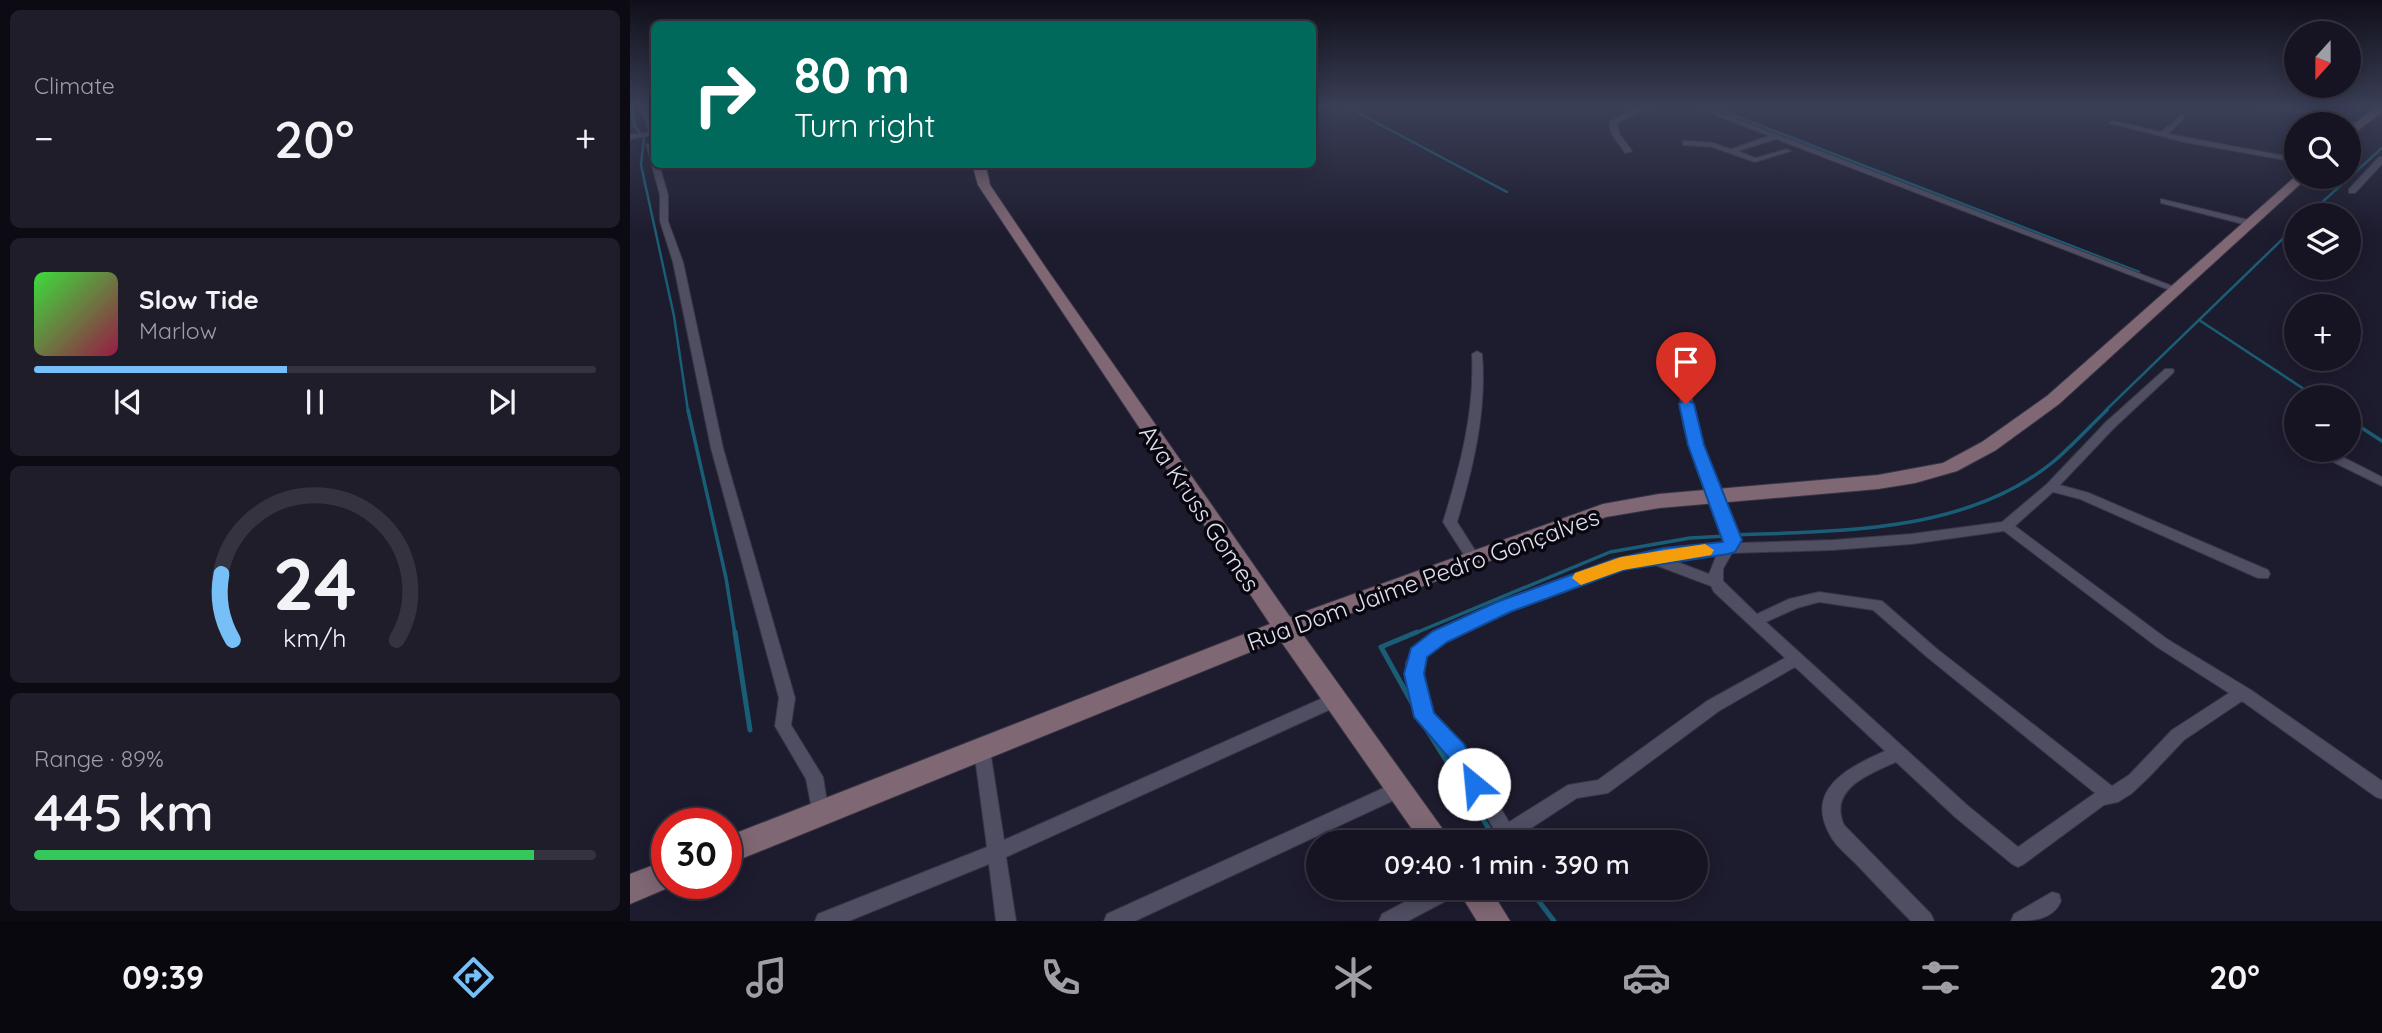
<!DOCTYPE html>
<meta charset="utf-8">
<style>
:root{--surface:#161422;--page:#1f1d2a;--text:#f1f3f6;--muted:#9e9ea5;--line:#353340;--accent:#76c0f7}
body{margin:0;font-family:Quicksand,sans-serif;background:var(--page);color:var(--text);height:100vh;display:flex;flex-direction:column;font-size:26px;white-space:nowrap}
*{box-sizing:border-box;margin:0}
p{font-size:23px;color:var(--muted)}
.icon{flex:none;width:38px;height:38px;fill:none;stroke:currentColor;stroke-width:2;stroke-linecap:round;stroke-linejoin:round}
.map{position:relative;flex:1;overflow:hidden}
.sheet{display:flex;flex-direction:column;gap:10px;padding:10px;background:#0c0b13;width:630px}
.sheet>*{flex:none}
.banner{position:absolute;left:21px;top:21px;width:665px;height:147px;border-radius:10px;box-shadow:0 4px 18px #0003,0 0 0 2px var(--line);background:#00695c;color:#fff;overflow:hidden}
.needle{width:46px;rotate:201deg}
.tools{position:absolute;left:1654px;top:21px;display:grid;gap:14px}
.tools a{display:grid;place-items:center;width:77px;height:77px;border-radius:50%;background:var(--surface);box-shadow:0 4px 18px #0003,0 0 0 2px var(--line);font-size:35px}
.speed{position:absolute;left:21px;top:808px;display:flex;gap:14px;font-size:35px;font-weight:700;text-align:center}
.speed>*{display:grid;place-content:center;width:91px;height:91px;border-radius:50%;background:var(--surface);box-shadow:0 4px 18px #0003,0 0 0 2px var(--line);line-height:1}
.speed .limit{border:10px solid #d22;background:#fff;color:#111}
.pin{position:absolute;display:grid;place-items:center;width:60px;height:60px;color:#fff;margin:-72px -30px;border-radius:50% 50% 50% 0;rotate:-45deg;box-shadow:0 0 7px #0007}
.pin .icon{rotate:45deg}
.me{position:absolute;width:77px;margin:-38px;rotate:332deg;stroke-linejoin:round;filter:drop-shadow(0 0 5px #0008)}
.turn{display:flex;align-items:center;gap:24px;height:147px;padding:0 28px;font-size:32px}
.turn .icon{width:91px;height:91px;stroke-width:2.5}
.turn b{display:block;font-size:49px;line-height:60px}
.big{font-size:52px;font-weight:600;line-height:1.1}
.sheet .widget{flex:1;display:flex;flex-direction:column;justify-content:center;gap:10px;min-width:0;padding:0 24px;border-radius:10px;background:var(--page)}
.sheet .dial{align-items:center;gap:0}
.dial svg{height:182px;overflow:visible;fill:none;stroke:var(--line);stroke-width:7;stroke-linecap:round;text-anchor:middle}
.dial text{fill:var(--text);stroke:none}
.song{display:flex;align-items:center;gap:21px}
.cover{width:84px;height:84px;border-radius:10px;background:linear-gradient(135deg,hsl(120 70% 55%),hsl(340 70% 35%))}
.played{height:7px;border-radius:4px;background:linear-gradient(90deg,var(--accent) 45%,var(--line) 45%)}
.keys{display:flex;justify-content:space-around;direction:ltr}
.heat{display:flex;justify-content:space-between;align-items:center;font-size:38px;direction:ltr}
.charge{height:10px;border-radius:5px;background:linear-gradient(90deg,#34c759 89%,var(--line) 0)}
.trip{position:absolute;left:676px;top:830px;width:402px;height:70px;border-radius:35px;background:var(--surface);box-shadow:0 4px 18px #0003,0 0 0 2px var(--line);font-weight:600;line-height:70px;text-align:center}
.tab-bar{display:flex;height:112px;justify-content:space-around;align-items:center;background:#09080e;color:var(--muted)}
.tab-bar .icon{width:49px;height:49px}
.tab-bar .on{color:var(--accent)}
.tab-bar b{font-size:32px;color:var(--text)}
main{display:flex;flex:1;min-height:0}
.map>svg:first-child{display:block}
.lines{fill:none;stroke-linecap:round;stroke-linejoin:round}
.stream-far2{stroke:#195e76;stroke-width:2.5}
.stream-far1{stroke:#195e76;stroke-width:3.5}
.stream{stroke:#195e76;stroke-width:5}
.street-casing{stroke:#383645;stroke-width:2}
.secondary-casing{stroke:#383645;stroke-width:2}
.street{fill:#4f4e63;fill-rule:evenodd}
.secondary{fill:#806774;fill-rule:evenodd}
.route{fill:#1a73e8;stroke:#114b97;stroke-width:2}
.slow{fill:#f59e0b}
.labels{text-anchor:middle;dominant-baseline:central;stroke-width:7;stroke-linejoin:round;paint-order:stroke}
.street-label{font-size:24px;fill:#e1e1ee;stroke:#08070f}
</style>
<main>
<section class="sheet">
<div class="widget"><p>Climate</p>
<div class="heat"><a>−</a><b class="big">20°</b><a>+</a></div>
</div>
<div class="widget">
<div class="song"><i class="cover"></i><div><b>Slow Tide</b><p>Marlow</p></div></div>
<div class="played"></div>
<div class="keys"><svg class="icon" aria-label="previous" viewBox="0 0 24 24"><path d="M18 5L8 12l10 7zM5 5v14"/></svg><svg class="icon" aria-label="pause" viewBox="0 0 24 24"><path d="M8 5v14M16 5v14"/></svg><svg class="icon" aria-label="next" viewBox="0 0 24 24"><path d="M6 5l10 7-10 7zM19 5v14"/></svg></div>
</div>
<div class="widget dial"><svg viewBox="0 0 100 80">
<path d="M14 69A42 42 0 1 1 86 69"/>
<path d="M14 69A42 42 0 0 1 9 40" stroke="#76c0f7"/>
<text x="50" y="56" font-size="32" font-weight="700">24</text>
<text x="50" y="72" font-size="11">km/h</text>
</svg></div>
<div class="widget"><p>Range · 89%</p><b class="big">445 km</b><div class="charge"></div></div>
</section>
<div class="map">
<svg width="1752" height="921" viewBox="0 0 1752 921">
<rect width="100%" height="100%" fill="#1d1b2e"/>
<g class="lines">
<g class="stream-far2">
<polyline points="1,106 5,127 14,137 11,165 44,316 58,411"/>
<polyline points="715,106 877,192"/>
<polyline points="1080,106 1509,272"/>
<polyline points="1678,215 1752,148"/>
<polyline points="1569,320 1686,397"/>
<polyline points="1475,411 1666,226"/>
</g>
<g class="stream-far1">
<polyline points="58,410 96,578 105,634"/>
<polyline points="1718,419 1752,441"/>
<path d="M 1104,535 C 1210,531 1336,533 1423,462 C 1442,446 1459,427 1477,410"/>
<polyline points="783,634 980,552 1060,538 1096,536"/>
</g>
<g class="stream">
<polyline points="105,632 120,730"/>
<polyline points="787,632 751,647 787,712"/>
<polyline points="792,722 864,837"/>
<polyline points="898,887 924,921"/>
</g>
<g class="street-casing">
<g id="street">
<polygon points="10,106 16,106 24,127 24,135 0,139 0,135 19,132"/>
<polygon points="1014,106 1028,106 1010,111 987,123 989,133 1002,151 995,153 981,133 979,122 1006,108"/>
<polygon points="1063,106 1072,106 1550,289 1548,291 1542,291 1146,139 1108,151 1125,158 1157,149 1161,151 1125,162 1082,147 1053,145 1053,141 1056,141 1083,143 1101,149 1139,136"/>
<polygon points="1625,106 1672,109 1734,125 1730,127 1672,113 1628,108"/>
<polygon points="1552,115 1554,116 1554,118 1538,134 1666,158 1666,162 1554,142 1479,123 1483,121 1531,132"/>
<polygon points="16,144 23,146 24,164 29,164 38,195 38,221 53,262 93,448 165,698 161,725 193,777 199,814 196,820 190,822 184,820 176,779 145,726 149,698 81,448 43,262 30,221 30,195"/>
<polygon points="1749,157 1752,157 1752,164 1725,193 1719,193 1719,189"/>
<polygon points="1531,199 1623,221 1624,223 1617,225 1531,203"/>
<path d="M 847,351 L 852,354 C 857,411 843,468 827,522 L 850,558 L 848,561 L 838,561 L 813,522 C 830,468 845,411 842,354 Z"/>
<path d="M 1061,351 L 1066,354 L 1060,383 L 1066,427 L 1110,540 L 1108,543 L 1203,540 L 1281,534 L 1372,522 L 1417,484 L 1476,422 L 1535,369 L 1543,369 L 1544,371 L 1543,373 L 1484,428 L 1430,485 L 1459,493 L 1638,570 L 1640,574 L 1638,578 L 1628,578 L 1450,499 L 1423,492 L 1385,526 L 1537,639 L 1621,690 L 1752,781 L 1752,799 L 1746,797 L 1612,701 L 1554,740 L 1519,777 L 1501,794 L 1488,802 L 1474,805 L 1394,864 L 1388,867 L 1382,864 L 1325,817 L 1266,762 C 1239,774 1198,789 1214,825 L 1301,914 L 1304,921 L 1281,921 C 1263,903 1246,885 1229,867 C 1220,857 1206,847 1200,835 C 1174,789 1219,767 1255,751 L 1165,667 L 1089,711 L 978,793 L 947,798 L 880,842 L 855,842 L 858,836 L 865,831 L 821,756 L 787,717 L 776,674 L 776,662 L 789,643 L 868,603 L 986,560 L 1021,553 L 1094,544 L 1096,540 L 1054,427 L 1048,383 L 1056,354 ZM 1374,531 L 1527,647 L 1599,693 L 1542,730 L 1499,775 L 1482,786 L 1307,649 L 1252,601 L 1189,592 L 1159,599 L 1127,614 L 1093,581 L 1093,569 L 1102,553 L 1203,550 L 1281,544 ZM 1087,554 L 1079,574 L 1042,560 ZM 1020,563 L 1081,586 L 1084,592 L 1155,658 L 1077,701 L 968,780 L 938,785 L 879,822 L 833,746 L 802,714 L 792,674 L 792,663 L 799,651 C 869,616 943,579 1020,563 ZM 1189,602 L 1243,610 L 1297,657 L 1465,793 L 1388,847 L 1337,805 L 1136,622 L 1167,608 Z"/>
<polygon points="1691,450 1699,450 1752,477 1752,486 1691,456 1689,453"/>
<polygon points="704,693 710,695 712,700 710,705 376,857 386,921 366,921 359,864 219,921 185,921 188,914 357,847 344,750 346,745 352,743 358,745 360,750 374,840"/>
<polygon points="769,781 775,783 778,789 775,795 505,921 474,921 477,914"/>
<polygon points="803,887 831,887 829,894 778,921 749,921 752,914"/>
<path d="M 1422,892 L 1429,894 L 1431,901 C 1423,921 1400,921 1381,921 L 1384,914 Z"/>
</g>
</g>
<g class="secondary-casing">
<g id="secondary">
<polygon points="1746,106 1752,106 1752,112 1718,138 1718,129"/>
<polygon points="342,164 356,166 360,185 416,268 660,617 973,504 1029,494 1248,475 1313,463 1352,442 1417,396 1666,176 1678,177 1429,404 1366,450 1327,471 1285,483 1248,489 1029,508 976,517 671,632 822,842 791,842 650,640 96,865 96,837 640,624 348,185"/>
<polygon points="37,860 37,884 47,884 0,904 0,874"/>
<polygon points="826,887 859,887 880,921 847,921"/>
</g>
</g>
<use href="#street" class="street"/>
<use href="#secondary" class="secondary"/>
</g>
<linearGradient id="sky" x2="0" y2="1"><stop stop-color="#100f19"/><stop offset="0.45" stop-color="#3a3f57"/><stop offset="1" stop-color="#3a3f57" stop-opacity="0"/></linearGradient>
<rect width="1752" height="235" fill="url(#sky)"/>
<polygon class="route" points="1056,399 1064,404 1074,445 1112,540 1105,552 1098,554 994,570 880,612 817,642 797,657 794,674 804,713 834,744 855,784 852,791 844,794 836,791 819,758 784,717 774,674 781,648 803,631 867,602 984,559 1034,548 1093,542 1058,445 1049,404"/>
<polygon class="slow" points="1075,544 1084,550 1081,555 993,570 951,585 942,578 945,573 991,557"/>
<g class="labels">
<g class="street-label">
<text transform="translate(570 508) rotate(56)">Ava Kruss Gomes</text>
<text transform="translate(793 579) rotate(-20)">Rua Dom Jaime Pedro Gonçalves</text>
</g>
</g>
</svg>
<div class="tools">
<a><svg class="needle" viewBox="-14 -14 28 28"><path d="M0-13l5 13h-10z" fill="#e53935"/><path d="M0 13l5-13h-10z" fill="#9e9ea5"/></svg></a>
<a><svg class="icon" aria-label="search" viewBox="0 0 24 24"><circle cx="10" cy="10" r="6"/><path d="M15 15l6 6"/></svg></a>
<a><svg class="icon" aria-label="layers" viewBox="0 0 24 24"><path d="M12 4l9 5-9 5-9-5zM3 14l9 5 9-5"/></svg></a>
<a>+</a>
<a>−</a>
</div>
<div class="speed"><div class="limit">30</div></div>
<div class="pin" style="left:1056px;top:404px;background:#d93025"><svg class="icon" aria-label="arrive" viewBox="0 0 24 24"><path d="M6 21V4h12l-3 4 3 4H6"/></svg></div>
<svg class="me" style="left:844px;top:784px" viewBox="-20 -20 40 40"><circle r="19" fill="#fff"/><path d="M0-13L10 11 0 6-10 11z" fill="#1a73e8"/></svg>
<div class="trip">09:40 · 1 min · 390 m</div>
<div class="banner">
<div class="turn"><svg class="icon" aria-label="right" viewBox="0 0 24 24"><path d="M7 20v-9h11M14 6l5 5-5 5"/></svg><div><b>80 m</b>Turn right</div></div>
</div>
</div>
</main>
<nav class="tab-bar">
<b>09:39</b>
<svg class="icon on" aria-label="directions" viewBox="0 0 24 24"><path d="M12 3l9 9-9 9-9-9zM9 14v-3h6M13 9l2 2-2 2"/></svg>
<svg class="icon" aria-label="music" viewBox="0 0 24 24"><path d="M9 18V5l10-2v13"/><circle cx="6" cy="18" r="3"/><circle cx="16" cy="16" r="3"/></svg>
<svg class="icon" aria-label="phone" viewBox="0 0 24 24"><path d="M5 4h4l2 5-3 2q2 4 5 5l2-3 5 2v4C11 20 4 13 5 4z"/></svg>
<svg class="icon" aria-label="climate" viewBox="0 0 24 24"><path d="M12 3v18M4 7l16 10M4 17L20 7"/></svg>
<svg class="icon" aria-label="car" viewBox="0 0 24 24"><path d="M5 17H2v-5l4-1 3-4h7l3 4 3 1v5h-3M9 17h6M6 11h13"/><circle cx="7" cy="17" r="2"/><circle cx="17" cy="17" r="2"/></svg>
<svg class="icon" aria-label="filters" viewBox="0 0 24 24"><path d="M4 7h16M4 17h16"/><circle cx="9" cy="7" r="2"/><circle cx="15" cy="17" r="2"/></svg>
<b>20°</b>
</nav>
